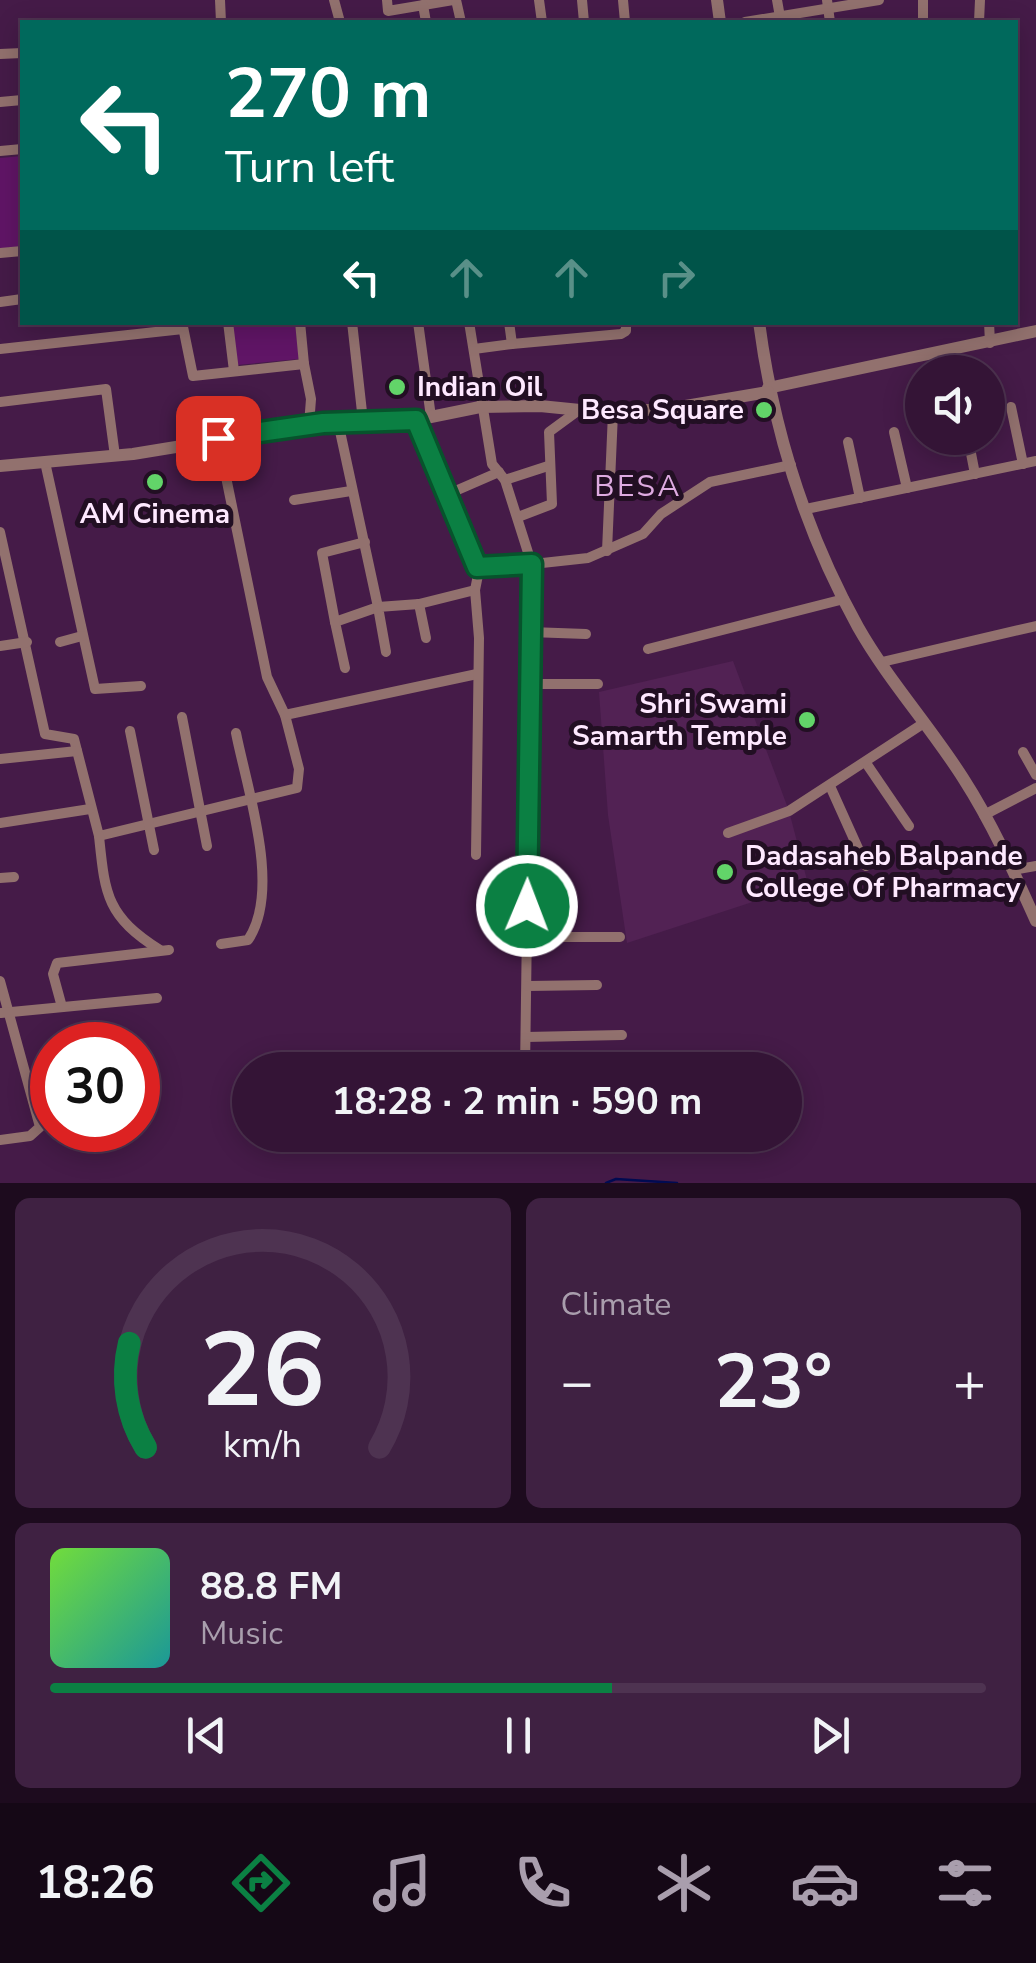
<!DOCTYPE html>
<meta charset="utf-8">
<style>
:root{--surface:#341436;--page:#3f2142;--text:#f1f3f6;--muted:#a99ead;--line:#4e3351;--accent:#0b8043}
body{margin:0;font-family:"Nunito Sans",sans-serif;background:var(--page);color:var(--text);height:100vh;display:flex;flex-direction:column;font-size:38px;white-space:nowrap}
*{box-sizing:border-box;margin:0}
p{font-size:32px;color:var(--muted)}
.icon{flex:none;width:55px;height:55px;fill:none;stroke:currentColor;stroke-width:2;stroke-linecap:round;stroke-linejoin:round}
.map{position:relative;height:1183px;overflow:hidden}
.drawer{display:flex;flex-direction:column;gap:15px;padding:15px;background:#1d0b1e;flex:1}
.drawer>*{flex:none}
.banner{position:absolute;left:20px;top:20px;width:998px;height:305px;border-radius:0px;box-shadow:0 5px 25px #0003,0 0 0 2px var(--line);background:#00695c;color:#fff;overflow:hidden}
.buttons{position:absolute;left:905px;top:355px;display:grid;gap:20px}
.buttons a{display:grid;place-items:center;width:100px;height:100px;border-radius:50%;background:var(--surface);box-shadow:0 5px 25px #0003,0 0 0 2px var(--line);font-size:50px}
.speed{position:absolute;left:30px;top:1022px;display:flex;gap:20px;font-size:50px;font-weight:700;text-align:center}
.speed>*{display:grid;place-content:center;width:130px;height:130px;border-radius:50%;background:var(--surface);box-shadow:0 5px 25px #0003,0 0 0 2px var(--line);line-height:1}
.speed .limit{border:15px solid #d22;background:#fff;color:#111}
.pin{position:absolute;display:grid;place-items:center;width:85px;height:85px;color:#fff;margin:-42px;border-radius:20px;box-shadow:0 5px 15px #0006}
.me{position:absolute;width:110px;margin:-55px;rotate:1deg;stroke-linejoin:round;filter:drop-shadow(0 0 8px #0008)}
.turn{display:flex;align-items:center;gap:35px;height:210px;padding:0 40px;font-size:45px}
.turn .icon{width:130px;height:130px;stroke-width:2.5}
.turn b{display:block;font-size:70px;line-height:85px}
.lanes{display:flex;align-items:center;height:95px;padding:0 40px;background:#0003;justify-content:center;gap:50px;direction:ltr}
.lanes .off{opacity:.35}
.big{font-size:75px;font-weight:700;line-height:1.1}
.drawer .card{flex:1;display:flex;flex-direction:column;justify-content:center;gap:15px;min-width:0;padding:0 35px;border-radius:15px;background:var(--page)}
.drawer .dial{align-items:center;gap:0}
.dial svg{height:260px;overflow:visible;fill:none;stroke:var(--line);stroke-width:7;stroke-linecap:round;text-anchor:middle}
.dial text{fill:var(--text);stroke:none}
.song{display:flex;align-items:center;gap:30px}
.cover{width:120px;height:120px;border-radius:15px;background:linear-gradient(135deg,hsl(100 70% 55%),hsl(180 70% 35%))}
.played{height:10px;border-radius:5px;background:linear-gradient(90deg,var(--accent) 60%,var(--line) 60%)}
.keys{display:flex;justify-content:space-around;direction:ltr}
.heat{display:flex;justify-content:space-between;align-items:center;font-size:55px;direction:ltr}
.drawer .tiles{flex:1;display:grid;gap:15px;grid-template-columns:1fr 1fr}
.card:last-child{grid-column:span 2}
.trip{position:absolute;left:232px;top:1052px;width:570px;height:100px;border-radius:50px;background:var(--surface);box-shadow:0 5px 25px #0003,0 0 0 2px var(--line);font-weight:700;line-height:100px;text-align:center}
.tabs{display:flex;height:160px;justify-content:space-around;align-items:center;background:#150816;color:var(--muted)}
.tabs .icon{width:70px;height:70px}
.tabs .current{color:var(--accent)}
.tabs b{font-size:45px;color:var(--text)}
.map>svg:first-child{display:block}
.built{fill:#522254}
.green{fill:#601566}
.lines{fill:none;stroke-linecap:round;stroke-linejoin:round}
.stream{stroke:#010b52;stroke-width:2.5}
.minor{stroke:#92716e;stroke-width:10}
.tertiary{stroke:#92716e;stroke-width:12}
.route-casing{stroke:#07532c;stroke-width:25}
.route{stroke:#0b8043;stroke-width:18}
.poi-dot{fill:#62d469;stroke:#220f23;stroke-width:4}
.labels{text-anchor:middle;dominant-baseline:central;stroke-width:10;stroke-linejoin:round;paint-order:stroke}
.poi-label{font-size:28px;font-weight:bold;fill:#fee9ff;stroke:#220f23;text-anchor:start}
.neighbourhood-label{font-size:30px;letter-spacing:2.5px;fill:#deabe1;stroke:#220f23}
</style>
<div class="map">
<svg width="1036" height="1183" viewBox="0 0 1036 1183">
<rect width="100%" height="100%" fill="#451b48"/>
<polygon class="built" points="733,661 789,811 808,884 627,943 608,815 599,692"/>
<g class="green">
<polygon points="22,156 22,246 0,249 0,158"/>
<polygon points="232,323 295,323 299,359 237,365"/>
</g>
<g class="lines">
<polyline class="stream" points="606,1183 616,1179 677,1183"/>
<g class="minor">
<polyline points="220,0 221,22"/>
<polyline points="334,0 340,22"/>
<polyline points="387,0 388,11 453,0"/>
<polyline points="456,0 461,22"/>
<polyline points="539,0 542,22"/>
<polyline points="582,0 584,22"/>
<polyline points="623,0 625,22"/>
<polyline points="777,0 780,17"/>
<polyline points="827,0 830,22"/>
<polyline points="423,5 426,22"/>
<polyline points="745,22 879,0"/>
<polyline points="923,22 923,0"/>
<polyline points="979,22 980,0"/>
<polyline points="0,54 22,53"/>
<polyline points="0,102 22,100"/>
<polyline points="0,151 22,149"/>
<polyline points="0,253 22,251"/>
<polyline points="0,302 22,299"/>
<polyline points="182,322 193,376 304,364 311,399 309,425"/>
<polyline points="228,322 234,371"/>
<polyline points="300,322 304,364"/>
<polyline points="352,322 363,421"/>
<polyline points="418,322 431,417"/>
<polyline points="469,322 492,464 505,480 532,565 525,1070"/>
<polyline points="509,322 512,344 621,334 626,331 626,322"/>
<polyline points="989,322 990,343"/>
<polyline points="0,349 183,329"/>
<polyline points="474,349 512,344"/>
<polyline points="0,402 106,389 115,456"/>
<polyline points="1011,407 1023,464"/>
<polyline points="416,420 479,570 588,558 643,534 661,514 710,482 791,465"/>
<polyline points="338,422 378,607 335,622 345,668"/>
<polyline points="894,432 907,488"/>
<polyline points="968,438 975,474"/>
<polyline points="848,442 860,498"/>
<polyline points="45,462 95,689 141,686"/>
<polyline points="505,480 548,466"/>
<polyline points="446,495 499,472"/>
<polyline points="294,500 351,491"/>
<polyline points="806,509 1036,461"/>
<polyline points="518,517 552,504 549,432 579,410"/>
<polyline points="0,532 45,734 74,739 99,836 297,788 299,769 285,715 267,677 218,438"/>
<polyline points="607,551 613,413"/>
<polyline points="419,604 426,638"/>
<polyline points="335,622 322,553 365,542"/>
<polyline points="530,632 586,634"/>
<polyline points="60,642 82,636"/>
<polyline points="0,646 27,642"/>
<polyline points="648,649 844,599"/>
<polyline points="386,652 378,607 419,604 475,590"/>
<polyline points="882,662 1036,626"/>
<polyline points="530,684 598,684"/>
<polyline points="285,715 477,674"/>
<polyline points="182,717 207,846"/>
<polyline points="130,731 154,850"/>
<polyline points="1023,752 1036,775"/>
<polyline points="0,759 77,751"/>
<polyline points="866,763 909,826"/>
<polyline points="830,786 866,866"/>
<polyline points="984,815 1036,788"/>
<polyline points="0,823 90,809"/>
<polyline points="728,833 789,811 924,723"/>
<path d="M 99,836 C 105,894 106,916 160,950"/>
<polyline points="476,855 479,638 475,590 479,570"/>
<polyline points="1013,870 1036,866"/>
<polyline points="0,878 14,877"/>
<polyline points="527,937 620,937"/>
<path d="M 221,944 L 248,940 C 282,890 247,789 236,733"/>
<polyline points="0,981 40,1127 30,1136 0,1140"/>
<polyline points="528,986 597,985"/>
<polyline points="62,1007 53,974 57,963 169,950"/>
<polyline points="1,1013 157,998"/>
<polyline points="526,1037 622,1035"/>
</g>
<g class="tertiary">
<polyline points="717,0 720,22"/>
<path d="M 759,322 C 773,428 806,533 858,627 C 888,680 930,726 963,778 C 992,823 1014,872 1036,921"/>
<polyline points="768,388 1036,331"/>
<polyline points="0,466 133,454 323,423 416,420 480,407 540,406 610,413 674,408 768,392"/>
</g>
</g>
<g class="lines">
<g class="route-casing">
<polyline id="route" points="218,438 323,423 416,420 477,567 532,564 527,906"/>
</g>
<use href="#route" class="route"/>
</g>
<g class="poi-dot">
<circle cx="397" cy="387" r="10"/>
<circle cx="764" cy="410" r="10"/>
<circle cx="155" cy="482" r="10"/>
<circle cx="807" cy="720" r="10"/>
<circle cx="725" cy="872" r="10"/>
</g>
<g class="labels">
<g class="poi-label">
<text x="417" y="387">Indian Oil</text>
<text x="744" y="410" text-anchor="end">Besa Square</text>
<text x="155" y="514" text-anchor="middle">AM Cinema</text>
<text x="787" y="704" text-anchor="end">Shri Swami<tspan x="787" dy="32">Samarth Temple</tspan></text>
<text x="745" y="856">Dadasaheb Balpande<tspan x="745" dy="32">College Of Pharmacy</tspan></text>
</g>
<g class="neighbourhood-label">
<text x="638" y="486">BESA</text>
</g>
</g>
</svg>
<div class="buttons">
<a><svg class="icon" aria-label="sound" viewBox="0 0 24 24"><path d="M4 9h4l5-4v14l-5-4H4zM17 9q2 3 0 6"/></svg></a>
</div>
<div class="speed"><div class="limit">30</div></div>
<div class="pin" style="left:218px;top:438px;background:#d93025"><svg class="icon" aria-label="arrive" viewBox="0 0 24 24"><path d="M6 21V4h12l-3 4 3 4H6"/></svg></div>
<svg class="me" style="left:527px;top:906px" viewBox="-20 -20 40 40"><circle r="17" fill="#0b8043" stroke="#fff" stroke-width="3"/><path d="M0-11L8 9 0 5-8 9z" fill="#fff"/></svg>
<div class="trip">18:28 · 2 min · 590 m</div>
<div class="banner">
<div class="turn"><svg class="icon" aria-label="left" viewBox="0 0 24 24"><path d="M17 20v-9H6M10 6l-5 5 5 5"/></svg><div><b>270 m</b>Turn left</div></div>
<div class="lanes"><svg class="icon" aria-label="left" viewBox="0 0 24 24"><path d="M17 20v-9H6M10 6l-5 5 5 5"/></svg><svg class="icon off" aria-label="ahead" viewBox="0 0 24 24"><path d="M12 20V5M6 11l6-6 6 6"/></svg><svg class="icon off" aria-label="ahead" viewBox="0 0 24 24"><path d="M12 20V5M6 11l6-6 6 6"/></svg><svg class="icon off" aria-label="right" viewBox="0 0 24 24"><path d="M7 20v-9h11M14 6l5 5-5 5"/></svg></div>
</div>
</div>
<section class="drawer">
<div class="tiles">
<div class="card dial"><svg viewBox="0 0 100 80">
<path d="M14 69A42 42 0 1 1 86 69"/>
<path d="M14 69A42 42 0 0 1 9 37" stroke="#0b8043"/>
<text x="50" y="56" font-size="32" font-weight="700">26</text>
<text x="50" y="72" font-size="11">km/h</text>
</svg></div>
<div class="card"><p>Climate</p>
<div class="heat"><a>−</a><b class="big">23°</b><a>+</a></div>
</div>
<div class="card">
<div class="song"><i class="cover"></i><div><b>88.8 FM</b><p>Music</p></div></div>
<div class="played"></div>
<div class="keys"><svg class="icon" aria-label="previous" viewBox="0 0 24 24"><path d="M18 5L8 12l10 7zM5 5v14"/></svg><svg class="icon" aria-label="pause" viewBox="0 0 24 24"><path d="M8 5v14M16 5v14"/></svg><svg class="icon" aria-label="next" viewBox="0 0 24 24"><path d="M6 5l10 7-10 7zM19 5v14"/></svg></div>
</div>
</div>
</section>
<nav class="tabs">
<b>18:26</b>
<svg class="icon current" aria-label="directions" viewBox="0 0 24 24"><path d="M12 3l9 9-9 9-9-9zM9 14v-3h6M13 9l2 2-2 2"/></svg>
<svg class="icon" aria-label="music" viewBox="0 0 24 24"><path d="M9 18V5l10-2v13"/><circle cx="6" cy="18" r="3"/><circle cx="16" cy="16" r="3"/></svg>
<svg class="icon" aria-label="phone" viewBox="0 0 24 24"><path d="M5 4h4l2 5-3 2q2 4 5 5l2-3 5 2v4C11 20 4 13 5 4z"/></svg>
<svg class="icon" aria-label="climate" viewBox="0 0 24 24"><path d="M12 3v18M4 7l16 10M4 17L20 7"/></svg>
<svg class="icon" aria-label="car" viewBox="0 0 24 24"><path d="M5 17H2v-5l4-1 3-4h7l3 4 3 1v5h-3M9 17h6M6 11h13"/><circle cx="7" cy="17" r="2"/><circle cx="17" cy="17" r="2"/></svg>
<svg class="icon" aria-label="filters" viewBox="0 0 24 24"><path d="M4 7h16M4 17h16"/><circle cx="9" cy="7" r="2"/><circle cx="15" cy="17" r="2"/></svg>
</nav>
